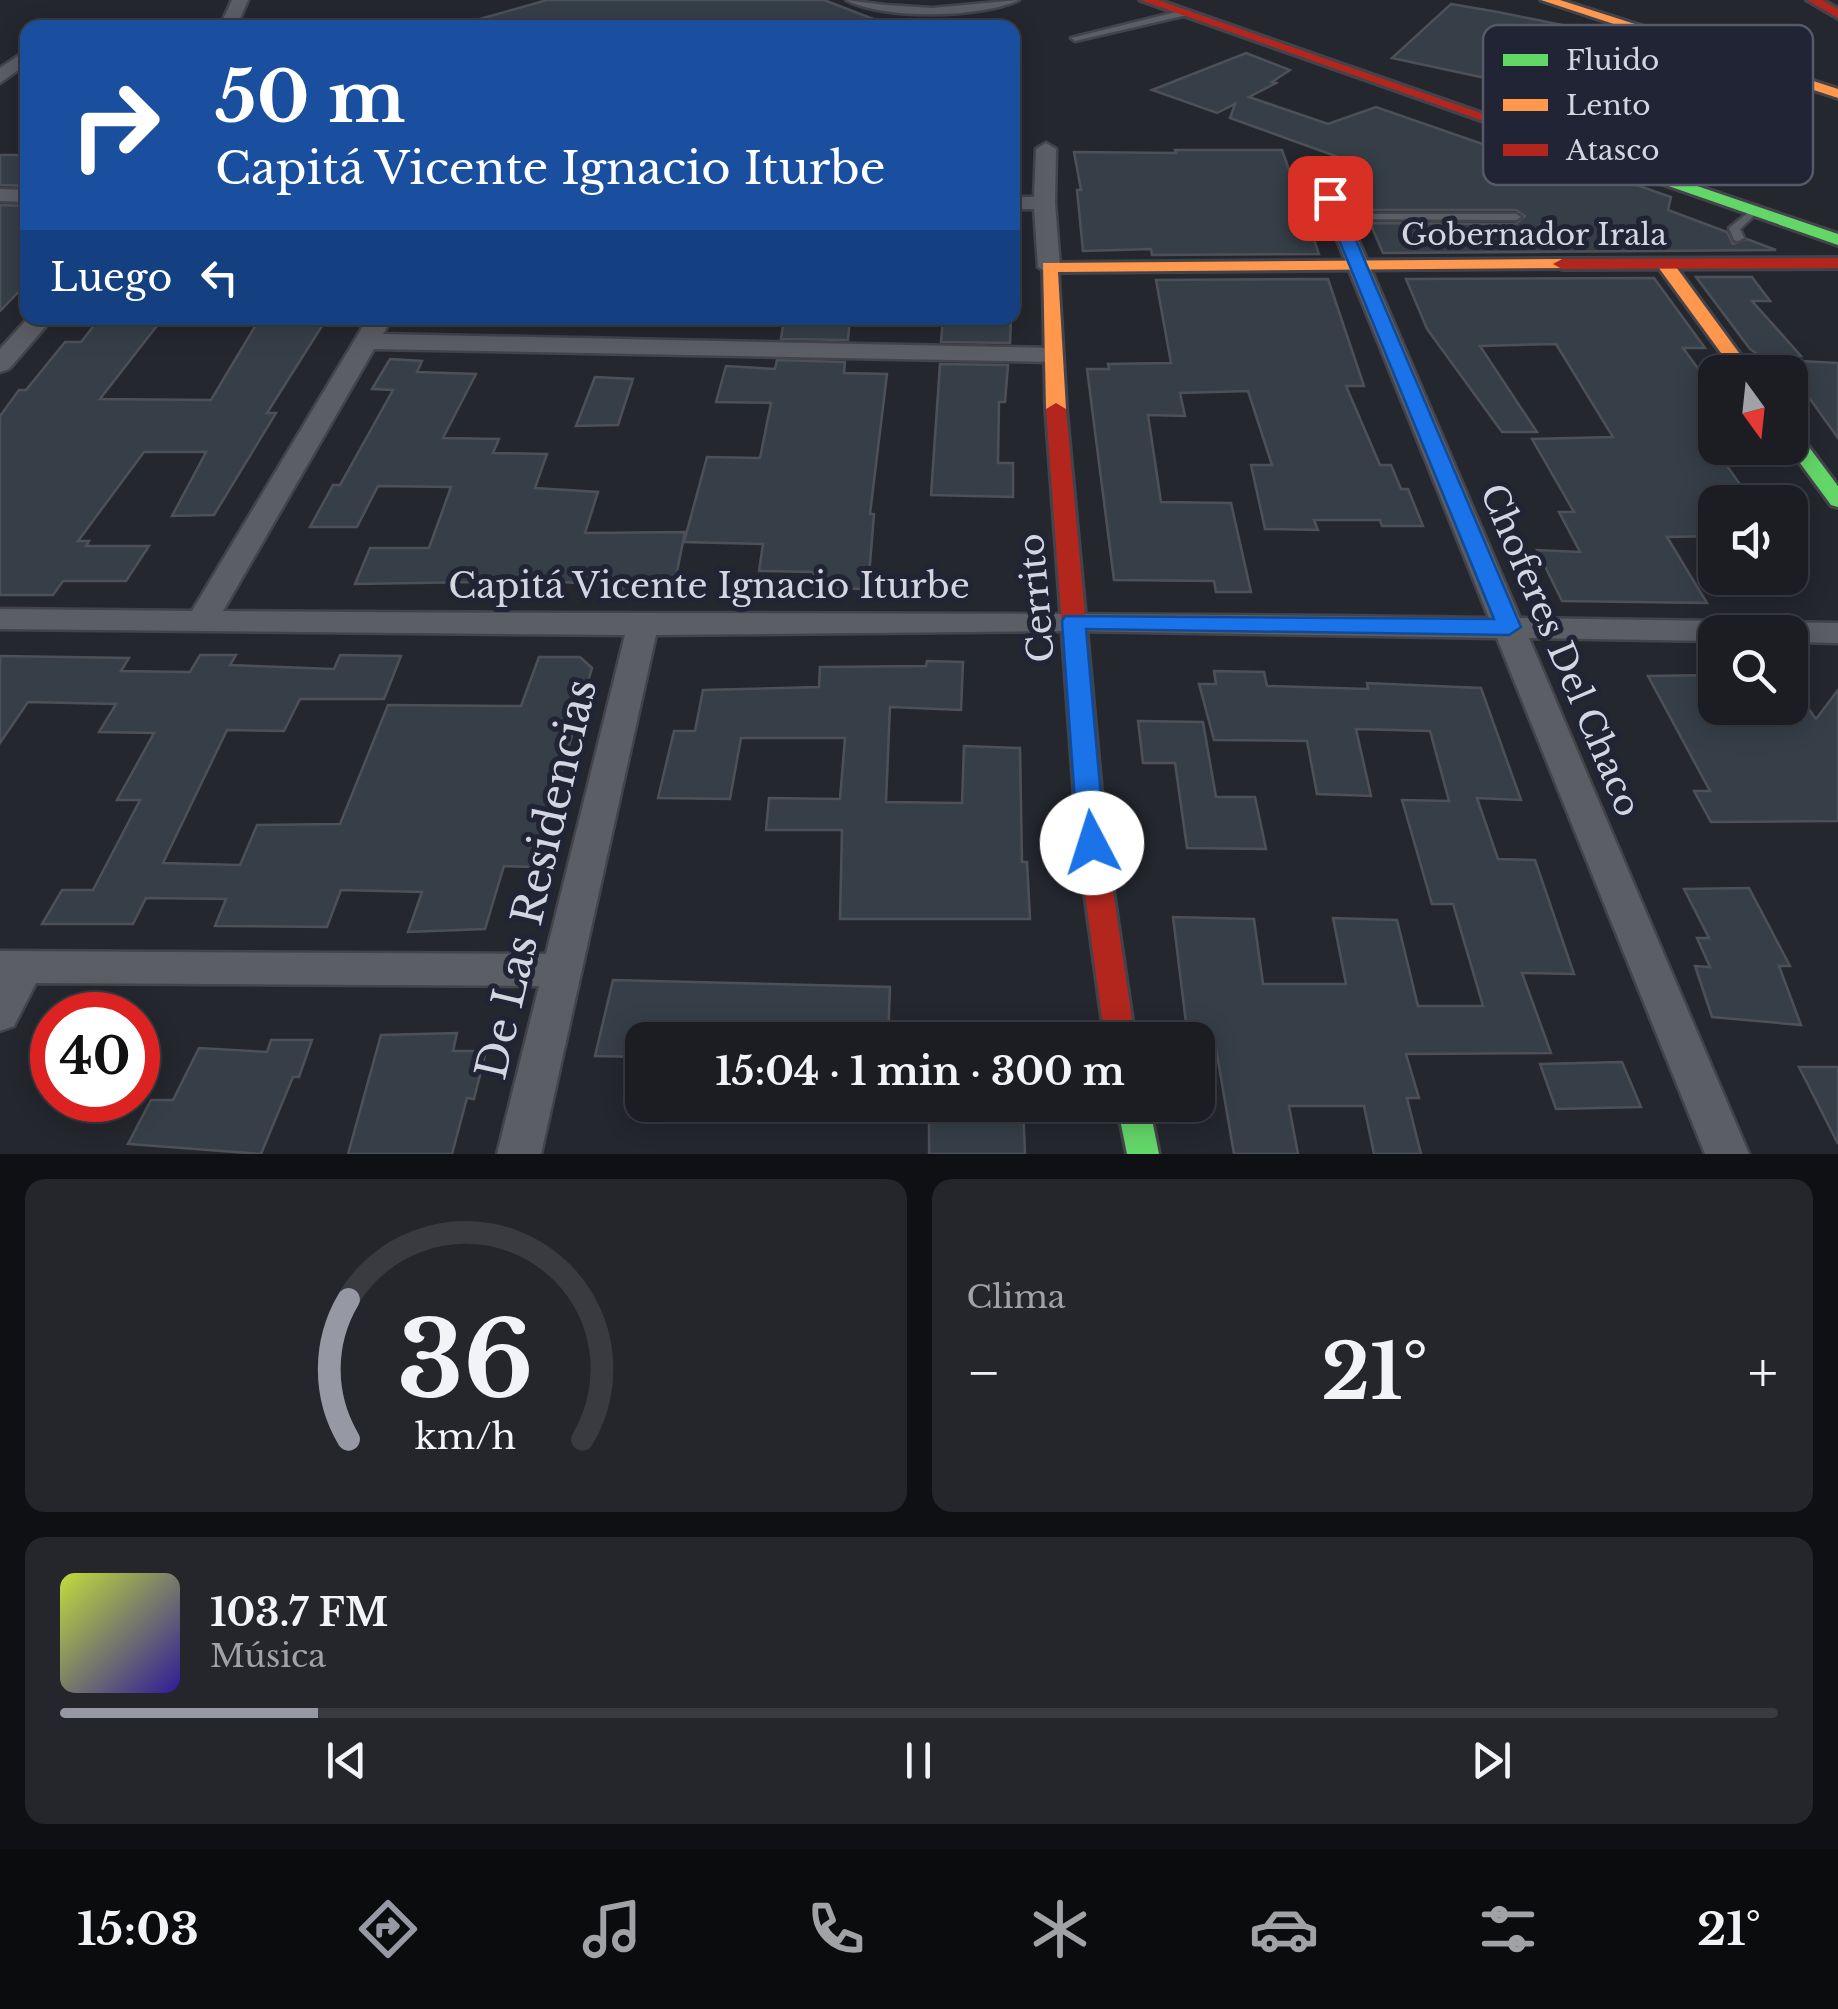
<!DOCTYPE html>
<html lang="es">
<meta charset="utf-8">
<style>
:root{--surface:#1c1d23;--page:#25262b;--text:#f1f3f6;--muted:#a0a2a6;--line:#3a3b41;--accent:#9699a3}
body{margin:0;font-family:"Libre Baskerville",serif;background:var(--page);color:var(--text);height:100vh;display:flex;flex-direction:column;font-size:38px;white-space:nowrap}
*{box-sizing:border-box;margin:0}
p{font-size:32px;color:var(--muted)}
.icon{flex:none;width:55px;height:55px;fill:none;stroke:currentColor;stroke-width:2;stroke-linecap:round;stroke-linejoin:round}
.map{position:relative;height:1154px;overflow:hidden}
.side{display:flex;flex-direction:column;gap:25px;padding:25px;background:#0f1013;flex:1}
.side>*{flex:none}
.hud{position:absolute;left:20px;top:20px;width:1000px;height:305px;border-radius:20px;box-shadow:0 5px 25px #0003,0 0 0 2px var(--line);background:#1a4fa0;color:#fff;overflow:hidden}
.needle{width:65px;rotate:165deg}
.tools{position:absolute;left:1698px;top:355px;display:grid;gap:20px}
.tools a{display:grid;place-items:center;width:110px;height:110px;border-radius:20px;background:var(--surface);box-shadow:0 5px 25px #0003,0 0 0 2px var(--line);font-size:50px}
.speed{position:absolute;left:30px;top:992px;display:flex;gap:20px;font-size:50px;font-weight:700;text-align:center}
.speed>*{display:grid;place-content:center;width:130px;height:130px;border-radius:50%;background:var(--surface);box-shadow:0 5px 25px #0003,0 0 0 2px var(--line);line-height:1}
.speed .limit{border:15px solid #d22;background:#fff;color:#111}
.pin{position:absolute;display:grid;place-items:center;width:85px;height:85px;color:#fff;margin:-42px;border-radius:20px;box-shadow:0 5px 15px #0006}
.me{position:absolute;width:110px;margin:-55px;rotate:355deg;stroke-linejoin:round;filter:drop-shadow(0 0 8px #0008)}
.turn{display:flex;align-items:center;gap:35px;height:210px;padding:0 30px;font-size:45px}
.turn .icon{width:130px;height:130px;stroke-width:2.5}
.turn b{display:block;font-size:70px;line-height:85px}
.then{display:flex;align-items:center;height:95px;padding:0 30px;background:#0003;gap:20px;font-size:38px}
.big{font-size:75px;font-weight:800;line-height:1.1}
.side .widget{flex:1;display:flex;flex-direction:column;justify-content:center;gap:15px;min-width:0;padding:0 35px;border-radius:20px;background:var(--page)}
.side .dial{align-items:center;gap:0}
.dial svg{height:260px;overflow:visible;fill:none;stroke:var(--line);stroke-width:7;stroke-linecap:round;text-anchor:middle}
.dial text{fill:var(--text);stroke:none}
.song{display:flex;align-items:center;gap:30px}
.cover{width:120px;height:120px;border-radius:15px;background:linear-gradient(135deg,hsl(70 70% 55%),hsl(250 70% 35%))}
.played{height:10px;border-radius:5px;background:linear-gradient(90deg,var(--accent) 15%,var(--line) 15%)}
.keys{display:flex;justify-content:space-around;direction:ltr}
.heat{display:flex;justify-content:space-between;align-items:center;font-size:55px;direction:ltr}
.side .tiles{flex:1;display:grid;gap:25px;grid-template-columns:1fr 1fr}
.widget:last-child{grid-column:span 2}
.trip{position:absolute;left:625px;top:1022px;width:590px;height:100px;border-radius:20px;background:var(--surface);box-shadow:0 5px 25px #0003,0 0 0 2px var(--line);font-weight:800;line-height:100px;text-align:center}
.menu{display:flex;height:160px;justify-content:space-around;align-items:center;background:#0b0c0e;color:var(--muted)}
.menu .icon{width:70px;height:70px}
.menu .current{color:var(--accent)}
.menu b{font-size:45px;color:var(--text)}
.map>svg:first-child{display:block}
.building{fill:#363f48;stroke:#4d5157;stroke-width:2.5}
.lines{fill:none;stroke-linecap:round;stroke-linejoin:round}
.lane-casing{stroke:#42434b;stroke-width:5}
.street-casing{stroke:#42434b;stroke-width:5}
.fast-casing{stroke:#42434b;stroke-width:6}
.slow-casing{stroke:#42434b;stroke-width:6}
.jam-casing{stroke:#42434b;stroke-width:6}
.lane{fill:#5c5e65;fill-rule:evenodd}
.street{fill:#5c5e65;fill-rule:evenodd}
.fast{fill:#63d668;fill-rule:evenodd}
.slow{fill:#ff974d;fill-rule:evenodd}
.jam{fill:#b3261e;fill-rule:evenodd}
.route{fill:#1a73e8;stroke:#114b97;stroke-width:2.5}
.labels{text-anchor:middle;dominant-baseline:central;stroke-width:10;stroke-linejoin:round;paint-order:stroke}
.far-street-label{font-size:30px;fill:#d3d6e1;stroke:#202434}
.street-label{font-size:35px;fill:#d3d6e1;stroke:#202434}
.near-street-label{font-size:42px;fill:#d3d6e1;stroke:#202434}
.key{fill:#202434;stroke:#565968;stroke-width:2.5}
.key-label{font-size:28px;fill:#d3d6e1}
</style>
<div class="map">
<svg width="1838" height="1154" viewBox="0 0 1838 1154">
<rect width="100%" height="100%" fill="#25272f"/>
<g class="building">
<polygon points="547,0 824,0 889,25 481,28 480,19"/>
<polygon points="1451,4 1498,12 1602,33 1552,51 1580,55 1532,88 1392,58"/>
<polygon points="1246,53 1290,70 1272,82 1276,83 1249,97 1328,124 1376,107 1563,172 1568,161 1671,197 1668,210 1727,232 1733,244 1747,239 1776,250 1383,253 1370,223 1516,224 1525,216 1516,210 1364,210 1341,158 1230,118 1235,104 1217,113 1152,90"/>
<polygon points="1175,150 1282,150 1319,254 1152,255 1151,249 1083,251 1077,190 1081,190 1074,152 1176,153"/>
<polygon points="0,155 28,155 28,186 0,185"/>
<polygon points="0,205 28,206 28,282 0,311"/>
<polygon points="1696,277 1752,277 1770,301 1752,301 1801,356 1762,357 1750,349"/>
<polygon points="1654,278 1705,348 1683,348 1715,392 1715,448 1737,448 1750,465 1727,466 1749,497 1715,497 1715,536 1667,537 1707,603 1562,601 1537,550 1580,552 1559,512 1574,512 1532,439 1613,437 1556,344 1480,346 1537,432 1502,432 1427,329 1406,279"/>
<polygon points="1328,279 1364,386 1346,386 1380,465 1391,465 1401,489 1408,489 1423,526 1382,526 1380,520 1314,520 1318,530 1265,529 1251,465 1272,465 1248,391 1180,393 1185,416 1148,415 1161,502 1231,503 1251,592 1216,592 1214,581 1114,580 1087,369 1109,369 1108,364 1171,363 1156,280"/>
<polygon points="100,318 163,318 100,399 211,400 260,318 327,318 267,413 276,413 214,515 172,516 206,452 144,452 78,541 89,541 86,546 149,546 126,581 63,581 53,595 0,595 0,416 19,390 26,390 65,342 81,342"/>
<polygon points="784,318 850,318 848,340 781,339"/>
<polygon points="943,318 1011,318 1010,343 941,342"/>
<polygon points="390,359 422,361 417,372 476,374 443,438 499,439 493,453 547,454 535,488 598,492 585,533 685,532 672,596 620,596 622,586 547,581 355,584 370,548 429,548 451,487 378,486 357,527 310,527 333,485 340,485 393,390 372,389"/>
<polygon points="777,360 845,362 844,373 887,374 870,514 874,514 868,589 812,588 814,572 759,571 763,544 684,542 707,457 760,458 771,403 716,402 726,366 775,369"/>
<polygon points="1782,360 1838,363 1838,438"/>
<polygon points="940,364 1008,365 1005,402 999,402 998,463 1013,463 1013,497 931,495"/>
<polygon points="595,377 633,379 618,425 576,426"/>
<polygon points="200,655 236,655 230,665 334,669 340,655 401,656 384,699 300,699 284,731 227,730 163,863 240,865 257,825 340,824 388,705 521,706 539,657 580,657 592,668 533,867 504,866 485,929 408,932 422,892 341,890 327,927 215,926 226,899 146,898 133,924 42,924 62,890 93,890 140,800 117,800 154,733 99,732 116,704 28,702 0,743 0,656 129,658 121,671 190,672"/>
<polygon points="927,661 963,662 961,710 890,707 886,802 962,803 964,746 1020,748 1022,862 1027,862 1030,919 840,919 842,830 766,830 769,798 840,799 845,738 741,738 730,799 658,798 674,731 695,731 703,690 819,687 820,667 926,666"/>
<polygon points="1214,671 1264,672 1267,686 1368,689 1367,683 1481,688 1521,800 1477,798 1498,859 1535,860 1574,974 1522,973 1551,1053 1406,1054 1419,1098 1407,1098 1421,1154 1374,1154 1364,1106 1289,1106 1298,1154 1234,1154 1213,1031 1187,1031 1173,917 1254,919 1263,984 1346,984 1333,918 1397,920 1418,1006 1483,1006 1453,904 1432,904 1402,800 1449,801 1430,731 1356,729 1371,796 1317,794 1307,741 1214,740 1199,684 1216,684"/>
<polygon points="1715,675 1715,708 1808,708 1816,719 1838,690 1838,821 1711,822 1694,791 1710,791 1648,676"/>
<polygon points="1138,721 1203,722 1216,797 1255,797 1266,849 1187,848 1175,763 1143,763"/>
<polygon points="1749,888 1790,966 1779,966 1801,1025 1712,1017 1695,966 1710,967 1697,938 1709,938 1684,889"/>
<polygon points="613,980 890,987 888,1040 642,1040 642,1057 595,1056"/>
<polygon points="457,1033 453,1051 486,1051 474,1099 467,1098 452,1154 348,1154 381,1035"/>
<polygon points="271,1040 312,1040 299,1077 293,1077 261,1154 128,1144 151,1100 173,1100 199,1048 267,1052"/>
<polygon points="1622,1062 1641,1107 1556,1109 1540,1064"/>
<polygon points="1799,1067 1838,1067 1838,1144"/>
<polygon points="929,1105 1023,1105 1025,1154 929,1154"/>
</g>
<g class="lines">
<g class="lane-casing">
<g id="lane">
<path d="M 846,0 L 885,5 L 932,8 L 1019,0 C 980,18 884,20 846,0 Z"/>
<polygon points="1184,10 1187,11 1187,15 1075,41 1071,38"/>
<polygon points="1754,208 1759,211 1740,229 1744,238 1738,241 1734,240 1729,228"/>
<polygon points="1338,214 1516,214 1521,217 1516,220 1334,219 1334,215"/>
</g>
</g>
<g class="street-casing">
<g id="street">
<polygon points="232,0 248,0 236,28 219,28"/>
<polygon points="28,49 28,63 0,83 0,68"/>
<polygon points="1046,143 1056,149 1055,203 1060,267 1049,274 1038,267 1034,209 1012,209 1012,197 1034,197 1036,149"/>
<path d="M 1322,172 L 1332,178 L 1520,618 L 1838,623 L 1838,643 L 1790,642 L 1790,632 L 1715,632 L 1715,641 L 1529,638 L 1749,1154 L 1705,1154 L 1497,638 L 1074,631 L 656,635 L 541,1154 L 497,1154 L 539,986 L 36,983 L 14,1026 L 0,1031 L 0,951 L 546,954 L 625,635 L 0,629 L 0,609 L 192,611 L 368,318 L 392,318 L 383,334 L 1051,348 L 1063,355 L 1051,362 L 374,349 L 223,611 C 645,615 1067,611 1489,618 L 1312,178 Z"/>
<polygon points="0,189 28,190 28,202 0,201"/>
<polygon points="28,318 53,318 9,369 0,372 0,349"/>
</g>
</g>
<g class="fast-casing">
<g id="fast">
<polygon points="1608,159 1618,159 1838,234 1838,245 1608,165"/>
<polygon points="1790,429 1797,431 1838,486 1838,507 1831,505 1789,448"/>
<polygon points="1117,1105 1149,1105 1159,1154 1127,1154"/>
</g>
</g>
<g class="slow-casing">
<g id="slow">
<polygon points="1541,0 1560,0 1838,89 1838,98"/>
<polygon points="1562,259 1568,260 1568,268 1058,272 1066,409 1056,415 1046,409 1043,263"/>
<polygon points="1665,259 1671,260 1753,372 1735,372 1656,264"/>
</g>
</g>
<g class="jam-casing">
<g id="jam">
<polygon points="1140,0 1158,0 1621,162 1608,165"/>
<polygon points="1807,0 1822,0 1838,9 1838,18"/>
<polygon points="1838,258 1838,268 1562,269 1553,264 1562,259"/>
<polygon points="1056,403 1066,409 1106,843 1135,1040 1105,1040 1078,843 1046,409"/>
</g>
</g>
<use href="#lane" class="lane"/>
<use href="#street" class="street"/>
<use href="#fast" class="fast"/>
<use href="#slow" class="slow"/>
<use href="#jam" class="jam"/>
</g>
<polygon class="route" points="1324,194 1338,198 1521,627 1509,635 1086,629 1105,843 1101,850 1082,850 1078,843 1062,621 1065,616 1494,619 1322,198"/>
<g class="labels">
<g class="far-street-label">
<text x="1534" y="234">Gobernador Irala</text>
</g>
<g class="street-label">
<text x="709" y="585">Capitá Vicente Ignacio Iturbe</text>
<text transform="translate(1036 598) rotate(-95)">Cerrito</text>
<text transform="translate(1561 650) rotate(67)">Choferes Del Chaco</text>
</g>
<g class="near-street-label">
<text transform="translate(536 879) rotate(-77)">De Las Residencias</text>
</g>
</g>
<rect x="1483" y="25" width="330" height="160" rx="15" class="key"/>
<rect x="1503" y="54" width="45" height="12" fill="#63d668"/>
<rect x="1503" y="99" width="45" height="12" fill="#ff974d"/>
<rect x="1503" y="144" width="45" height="12" fill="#b3261e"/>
<g class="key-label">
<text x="1566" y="70">Fluido</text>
<text x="1566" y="115">Lento</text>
<text x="1566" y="160">Atasco</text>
</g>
</svg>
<div class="tools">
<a><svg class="needle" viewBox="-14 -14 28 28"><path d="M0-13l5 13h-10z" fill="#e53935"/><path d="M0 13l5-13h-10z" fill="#a0a2a6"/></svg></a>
<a><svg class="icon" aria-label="sound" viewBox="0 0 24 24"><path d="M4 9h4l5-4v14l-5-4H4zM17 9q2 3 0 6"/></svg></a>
<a><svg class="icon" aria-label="search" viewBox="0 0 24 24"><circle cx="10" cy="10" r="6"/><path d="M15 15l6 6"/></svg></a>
</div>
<div class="speed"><div class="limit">40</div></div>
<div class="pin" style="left:1330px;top:198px;background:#d93025"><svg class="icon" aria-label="arrive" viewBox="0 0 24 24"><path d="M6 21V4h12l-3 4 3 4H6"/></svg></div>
<svg class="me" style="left:1092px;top:843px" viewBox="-20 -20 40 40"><circle r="19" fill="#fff"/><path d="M0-13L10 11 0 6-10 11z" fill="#1a73e8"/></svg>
<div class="trip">15:04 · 1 min · 300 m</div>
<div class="hud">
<div class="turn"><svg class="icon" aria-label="right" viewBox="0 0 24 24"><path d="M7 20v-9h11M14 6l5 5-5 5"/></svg><div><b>50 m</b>Capitá Vicente Ignacio Iturbe</div></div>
<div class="then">Luego<svg class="icon" aria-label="left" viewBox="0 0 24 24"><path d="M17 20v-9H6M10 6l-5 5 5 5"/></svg></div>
</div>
</div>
<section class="side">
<div class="tiles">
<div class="widget dial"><svg viewBox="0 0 100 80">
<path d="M14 69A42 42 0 1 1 86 69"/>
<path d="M14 69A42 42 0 0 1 14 26" stroke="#9699a3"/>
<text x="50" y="56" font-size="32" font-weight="700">36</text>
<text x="50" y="72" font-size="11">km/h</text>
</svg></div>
<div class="widget"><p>Clima</p>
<div class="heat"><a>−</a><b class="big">21°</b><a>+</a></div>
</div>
<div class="widget">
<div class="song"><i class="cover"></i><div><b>103.7 FM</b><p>Música</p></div></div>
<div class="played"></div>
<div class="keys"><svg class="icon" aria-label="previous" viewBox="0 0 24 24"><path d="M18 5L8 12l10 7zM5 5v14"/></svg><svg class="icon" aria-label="pause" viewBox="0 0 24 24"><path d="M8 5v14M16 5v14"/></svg><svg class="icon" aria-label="next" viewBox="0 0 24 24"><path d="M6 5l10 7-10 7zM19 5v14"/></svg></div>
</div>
</div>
</section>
<nav class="menu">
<b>15:03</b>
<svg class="icon current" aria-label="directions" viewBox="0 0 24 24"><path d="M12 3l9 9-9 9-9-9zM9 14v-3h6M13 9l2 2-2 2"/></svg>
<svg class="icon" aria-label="music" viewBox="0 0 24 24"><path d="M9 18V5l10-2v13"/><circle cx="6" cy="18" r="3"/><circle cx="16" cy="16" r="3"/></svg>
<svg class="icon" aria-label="phone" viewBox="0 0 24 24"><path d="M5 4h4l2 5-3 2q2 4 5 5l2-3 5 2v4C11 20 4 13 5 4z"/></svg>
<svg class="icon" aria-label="climate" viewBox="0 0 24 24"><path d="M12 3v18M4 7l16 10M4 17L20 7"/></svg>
<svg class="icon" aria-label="car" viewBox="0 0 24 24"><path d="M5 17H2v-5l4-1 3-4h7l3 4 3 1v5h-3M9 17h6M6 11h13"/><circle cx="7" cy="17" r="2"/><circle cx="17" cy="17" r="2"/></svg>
<svg class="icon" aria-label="filters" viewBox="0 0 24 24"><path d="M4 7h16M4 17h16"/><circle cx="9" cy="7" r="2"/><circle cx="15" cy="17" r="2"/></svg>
<b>21°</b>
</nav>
